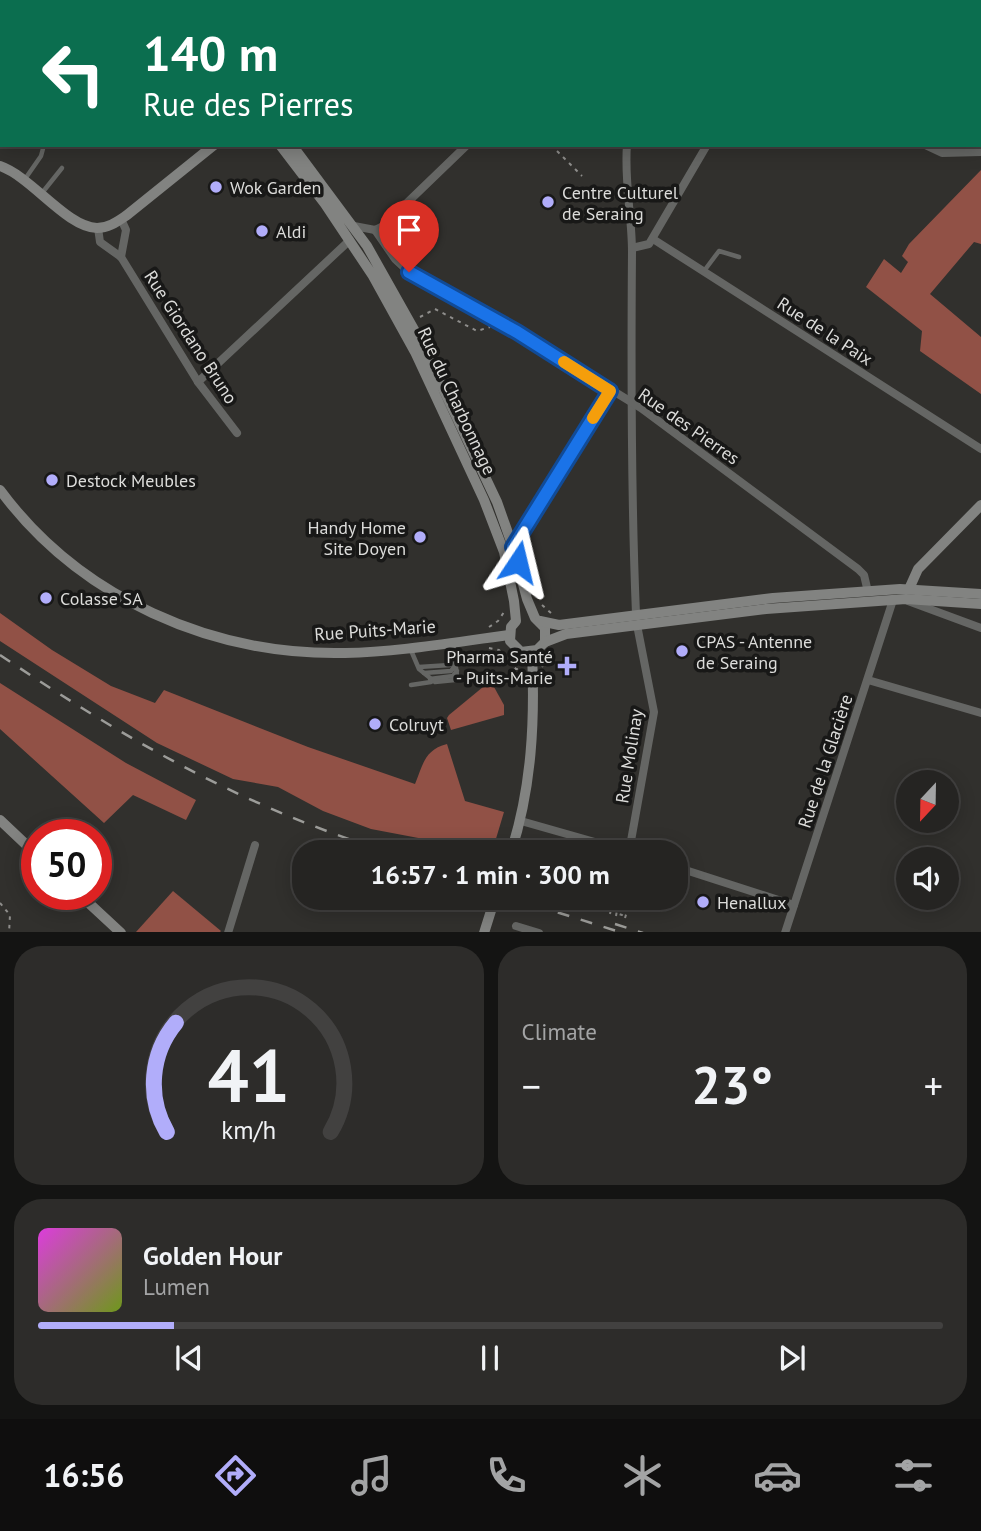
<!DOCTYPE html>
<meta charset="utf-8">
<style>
:root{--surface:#252422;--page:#2d2c2a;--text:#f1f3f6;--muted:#a3a4a5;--line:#424140;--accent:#b1adfa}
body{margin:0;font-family:"PT Sans",sans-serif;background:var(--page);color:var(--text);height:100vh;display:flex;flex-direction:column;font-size:26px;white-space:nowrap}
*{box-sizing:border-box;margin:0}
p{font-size:23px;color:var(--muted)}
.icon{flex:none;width:38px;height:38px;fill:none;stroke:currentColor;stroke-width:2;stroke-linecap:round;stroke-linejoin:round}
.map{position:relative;height:932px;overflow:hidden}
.panel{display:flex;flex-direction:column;gap:14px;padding:14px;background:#141413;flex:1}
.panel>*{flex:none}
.hud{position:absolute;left:0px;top:0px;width:982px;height:147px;box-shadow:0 4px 18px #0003,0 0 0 2px var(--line);background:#0b6e4f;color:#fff;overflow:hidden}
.needle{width:46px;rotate:202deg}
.buttons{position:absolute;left:896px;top:770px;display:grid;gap:14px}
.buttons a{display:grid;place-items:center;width:63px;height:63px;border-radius:50%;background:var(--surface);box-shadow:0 4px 18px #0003,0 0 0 2px var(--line);font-size:35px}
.speed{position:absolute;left:21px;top:819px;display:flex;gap:14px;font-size:35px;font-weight:700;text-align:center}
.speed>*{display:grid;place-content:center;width:91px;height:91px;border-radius:50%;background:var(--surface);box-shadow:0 4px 18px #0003,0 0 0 2px var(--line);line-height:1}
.speed .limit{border:10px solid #d22;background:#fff;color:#111}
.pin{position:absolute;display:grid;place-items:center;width:60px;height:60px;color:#fff;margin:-72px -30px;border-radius:50% 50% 50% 0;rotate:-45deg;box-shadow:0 0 7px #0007}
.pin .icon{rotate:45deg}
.me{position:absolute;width:77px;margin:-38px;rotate:10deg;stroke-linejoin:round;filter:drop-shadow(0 0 5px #0008)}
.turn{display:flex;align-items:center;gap:24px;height:147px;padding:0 28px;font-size:32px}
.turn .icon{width:91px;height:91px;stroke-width:2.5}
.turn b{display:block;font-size:49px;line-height:60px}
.big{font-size:52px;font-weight:700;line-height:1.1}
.panel .widget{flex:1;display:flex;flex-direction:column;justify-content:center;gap:10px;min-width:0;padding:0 24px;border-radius:28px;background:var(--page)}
.panel .dial{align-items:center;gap:0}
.dial svg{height:182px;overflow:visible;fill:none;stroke:var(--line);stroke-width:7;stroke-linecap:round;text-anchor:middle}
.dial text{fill:var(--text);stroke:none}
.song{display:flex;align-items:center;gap:21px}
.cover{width:84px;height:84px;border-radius:10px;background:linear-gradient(135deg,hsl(300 70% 55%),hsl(80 70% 35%))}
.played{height:7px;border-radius:4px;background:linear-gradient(90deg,var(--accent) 15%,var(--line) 15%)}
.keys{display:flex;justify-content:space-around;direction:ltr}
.heat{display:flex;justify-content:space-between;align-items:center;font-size:38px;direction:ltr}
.panel .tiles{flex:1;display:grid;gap:14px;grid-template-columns:1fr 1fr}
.widget:last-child{grid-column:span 2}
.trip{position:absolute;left:292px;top:840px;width:396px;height:70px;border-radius:28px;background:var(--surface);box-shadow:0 4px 18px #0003,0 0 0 2px var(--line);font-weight:700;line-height:70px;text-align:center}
.menu{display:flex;height:112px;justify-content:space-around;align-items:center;background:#0f0e0e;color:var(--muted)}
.menu .icon{width:49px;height:49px}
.menu .active{color:var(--accent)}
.menu b{font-size:32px;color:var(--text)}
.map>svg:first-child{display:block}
.forest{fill:#915146}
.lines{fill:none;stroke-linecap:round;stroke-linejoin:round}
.path{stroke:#8e8d8b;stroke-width:2;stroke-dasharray:3.5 5;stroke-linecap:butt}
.lane{stroke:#656664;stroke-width:4.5}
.street{stroke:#656664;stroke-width:8}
.secondary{stroke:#828381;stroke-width:10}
.rail{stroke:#9c9c99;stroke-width:2.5;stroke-dasharray:12 12;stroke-linecap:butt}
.route-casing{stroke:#114b97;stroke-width:18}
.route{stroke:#1a73e8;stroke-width:12}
.slow{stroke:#f59e0b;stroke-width:12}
.poi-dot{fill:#b1adfa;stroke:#181817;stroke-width:2.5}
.labels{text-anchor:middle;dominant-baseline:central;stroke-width:7;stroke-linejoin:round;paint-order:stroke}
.poi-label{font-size:18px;fill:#dcdcda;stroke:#181817;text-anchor:start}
.street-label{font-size:18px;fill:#dcdcda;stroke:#181817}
</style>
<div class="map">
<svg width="981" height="933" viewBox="0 0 981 933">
<rect width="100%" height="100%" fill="#31302d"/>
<g class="forest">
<polygon points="981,170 981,244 974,242 930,294 981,337 981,394 920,351 922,331 866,287 884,259 901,273 908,262 902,256 909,244"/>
<path d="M 0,613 L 52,650 L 111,686 L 155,703 L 164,690 L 308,747 L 415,784 C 423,765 424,750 447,744 L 465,801 L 504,812 L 492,852 L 371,829 L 323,811 L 278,787 L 233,779 L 157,743 L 0,641 Z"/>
<polygon points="0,683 126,763 196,800 186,820 133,795 104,823 0,729"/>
<polygon points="483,687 494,687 504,705 504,715 451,730 447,718 449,715"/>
<polygon points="173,891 221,931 220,932 136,932"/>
</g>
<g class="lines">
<g class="path">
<polyline points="740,0 742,2"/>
<polyline points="980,45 981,46"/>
<polyline points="980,76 981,76"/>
<polyline points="551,145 582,176"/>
<polyline points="420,317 435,309 477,331 490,327"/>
<polyline points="542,605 551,613"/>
<polyline points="489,627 498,621 504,612"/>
<polyline points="489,648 499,650 516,669 522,669"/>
<polyline points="542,667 548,654"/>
<polyline points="523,845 543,848 543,852"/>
<polyline points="609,898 610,906"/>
<polyline points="622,898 619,914 622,915 626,898"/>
<polyline points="0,903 10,915 9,933"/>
<polyline points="601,911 606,898"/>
<polyline points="610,914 613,898"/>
<polyline points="616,916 619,898"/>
<polyline points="625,918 631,898"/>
<polyline points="569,933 574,933"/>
</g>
<g class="lane">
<polyline points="25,179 41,156 44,145"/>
<polyline points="42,193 62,168"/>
<polyline points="704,271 719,251 739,257"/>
<polyline points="410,648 419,669 435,682 455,680 457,676 453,642"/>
<polyline points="419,667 450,665 455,659"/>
<polyline points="424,673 451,671 455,666"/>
<polyline points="430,679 453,676 457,671"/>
<polyline points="411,685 431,682"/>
</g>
<g class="street">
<polyline points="355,0 356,2"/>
<polyline points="615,2 616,0"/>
<polyline points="658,2 658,0"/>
<polyline points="794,2 796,0"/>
<path d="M 627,145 C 624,181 632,216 632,252 C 631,373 631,493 636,614"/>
<polyline points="925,145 942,153 981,152"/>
<polyline points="121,219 126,230 121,257"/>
<polyline points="354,226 375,230 383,226 467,145"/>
<polyline points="98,228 100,242 121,257 198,382 237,433"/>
<polyline points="375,230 395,259 409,272 517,332 641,408 858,569 864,575 868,592"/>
<polyline points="653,239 981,449"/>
<polyline points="632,248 649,244 707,145"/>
<polyline points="198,382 350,240"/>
<polyline points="513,547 609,391"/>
<polyline points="908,601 981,628"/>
<polyline points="868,680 981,713"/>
<polyline points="521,821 630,852"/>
<polyline points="629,852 654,712 637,625"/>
<polyline points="676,867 794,905"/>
<polyline points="516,926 539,933"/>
<polyline points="228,933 255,845"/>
<polyline points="785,933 893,600"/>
</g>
<g class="secondary">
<polyline points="150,0 152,2"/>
<polyline points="164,0 166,2"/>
<polyline points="401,2 403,0"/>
<polyline points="280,145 325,204 373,276 415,352 484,500 504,552 514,601 516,621 511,627 510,641 521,652 537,650 545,642 545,628 535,618 527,599 513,547 497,502 421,342 367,246 292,145"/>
<path d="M 0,166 C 32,177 66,227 97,228 C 109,228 118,221 127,215 L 214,145"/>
<path d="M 0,490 C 80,598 212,656 345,653 C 399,652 455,642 509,635"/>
<polyline points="909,589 918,569 981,505"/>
<polyline points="540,621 559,625 773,598 900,589 981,594"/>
<polyline points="545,642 566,634 766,609 906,599 981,604"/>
<polyline points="0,820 37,855"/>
<path d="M 511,852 C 532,787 535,720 532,653"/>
<polyline points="79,894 121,933"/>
<polyline points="484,933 495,898"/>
</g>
<g class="rail">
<path d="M 0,655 C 127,740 241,806 388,852"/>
<polyline points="512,898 623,933"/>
<polyline points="615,924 643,933"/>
</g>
</g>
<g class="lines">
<g class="route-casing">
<polyline id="route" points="409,272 517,332 610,391 513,547 518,562"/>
</g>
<use href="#route" class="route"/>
<polyline class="slow" points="564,362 610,391 593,418"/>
</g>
<g class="poi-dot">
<circle cx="216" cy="187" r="7"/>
<circle cx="548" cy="202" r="7"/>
<circle cx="262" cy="231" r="7"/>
<circle cx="52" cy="480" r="7"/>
<circle cx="420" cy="537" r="7"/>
<circle cx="46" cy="598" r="7"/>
<circle cx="682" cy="651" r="7"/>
<path d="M563.5 655.5h7v7h7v7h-7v7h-7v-7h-7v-7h7z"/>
<circle cx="375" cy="724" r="7"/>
<circle cx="703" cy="902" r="7"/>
</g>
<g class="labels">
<g class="poi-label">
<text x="230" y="187">Wok Garden</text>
<text x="562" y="192">Centre Culturel<tspan x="562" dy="21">de Seraing</tspan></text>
<text x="276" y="231">Aldi</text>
<text x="66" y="480">Destock Meubles</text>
<text x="406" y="527" text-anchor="end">Handy Home<tspan x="406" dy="21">Site Doyen</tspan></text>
<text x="60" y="598">Colasse SA</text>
<text x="696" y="641">CPAS - Antenne<tspan x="696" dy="21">de Seraing</tspan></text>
<text x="553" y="656" text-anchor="end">Pharma Santé<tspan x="553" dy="21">- Puits-Marie</tspan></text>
<text x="389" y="724">Colruyt</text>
<text x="717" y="902">Henallux</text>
</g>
<g class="street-label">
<text transform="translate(825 331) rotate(33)">Rue de la Paix</text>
<text transform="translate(191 337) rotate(57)">Rue Giordano Bruno</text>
<text transform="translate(457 401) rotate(65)">Rue du Charbonnage</text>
<text transform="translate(689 426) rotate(35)">Rue des Pierres</text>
<text transform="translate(375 630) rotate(-4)">Rue Puits-Marie</text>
<text transform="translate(629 756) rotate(-81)">Rue Molinay</text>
<text transform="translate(825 761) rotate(-72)">Rue de la Glacière</text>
</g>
</g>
</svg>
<div class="buttons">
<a><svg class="needle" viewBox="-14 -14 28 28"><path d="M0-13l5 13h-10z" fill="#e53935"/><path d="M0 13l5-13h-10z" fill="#a3a4a5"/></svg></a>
<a><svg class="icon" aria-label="sound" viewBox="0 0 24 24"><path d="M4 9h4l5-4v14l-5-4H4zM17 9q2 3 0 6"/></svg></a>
</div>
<div class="speed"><div class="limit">50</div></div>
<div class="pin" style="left:409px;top:272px;background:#d93025"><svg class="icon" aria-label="arrive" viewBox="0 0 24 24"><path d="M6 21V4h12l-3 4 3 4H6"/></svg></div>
<svg class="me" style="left:518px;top:562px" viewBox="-20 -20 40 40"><path d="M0-17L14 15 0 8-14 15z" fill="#1a73e8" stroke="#fff" stroke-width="4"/></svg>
<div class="trip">16:57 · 1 min · 300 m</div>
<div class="hud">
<div class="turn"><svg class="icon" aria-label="left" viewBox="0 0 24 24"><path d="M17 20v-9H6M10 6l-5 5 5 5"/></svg><div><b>140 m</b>Rue des Pierres</div></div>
</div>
</div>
<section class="panel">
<div class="tiles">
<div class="widget dial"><svg viewBox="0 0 100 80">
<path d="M14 69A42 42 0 1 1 86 69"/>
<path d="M14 69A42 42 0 0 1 18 21" stroke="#b1adfa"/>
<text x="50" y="56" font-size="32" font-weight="700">41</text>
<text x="50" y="72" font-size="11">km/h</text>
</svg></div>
<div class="widget"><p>Climate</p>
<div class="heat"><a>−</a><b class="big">23°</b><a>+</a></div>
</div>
<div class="widget">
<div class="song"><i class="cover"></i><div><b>Golden Hour</b><p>Lumen</p></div></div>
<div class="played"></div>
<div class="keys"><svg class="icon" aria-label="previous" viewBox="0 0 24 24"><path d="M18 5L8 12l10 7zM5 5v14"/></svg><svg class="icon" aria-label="pause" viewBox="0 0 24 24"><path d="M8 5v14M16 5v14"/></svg><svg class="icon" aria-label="next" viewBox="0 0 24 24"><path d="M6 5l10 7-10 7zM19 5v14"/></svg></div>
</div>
</div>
</section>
<nav class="menu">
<b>16:56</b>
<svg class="icon active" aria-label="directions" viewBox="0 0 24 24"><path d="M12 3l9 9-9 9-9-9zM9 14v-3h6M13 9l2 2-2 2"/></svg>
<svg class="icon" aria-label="music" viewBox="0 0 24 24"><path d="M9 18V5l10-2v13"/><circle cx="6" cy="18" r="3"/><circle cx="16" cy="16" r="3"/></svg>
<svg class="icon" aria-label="phone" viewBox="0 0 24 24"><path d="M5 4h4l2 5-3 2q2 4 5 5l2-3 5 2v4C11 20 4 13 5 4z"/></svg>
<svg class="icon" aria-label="climate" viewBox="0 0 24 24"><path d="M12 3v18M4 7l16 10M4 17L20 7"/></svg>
<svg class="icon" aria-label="car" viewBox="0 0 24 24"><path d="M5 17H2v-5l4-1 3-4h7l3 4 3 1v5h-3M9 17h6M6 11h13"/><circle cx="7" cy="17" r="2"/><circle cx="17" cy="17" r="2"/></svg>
<svg class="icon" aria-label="filters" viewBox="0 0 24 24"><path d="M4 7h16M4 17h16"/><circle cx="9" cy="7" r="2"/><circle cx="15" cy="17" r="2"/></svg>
</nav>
